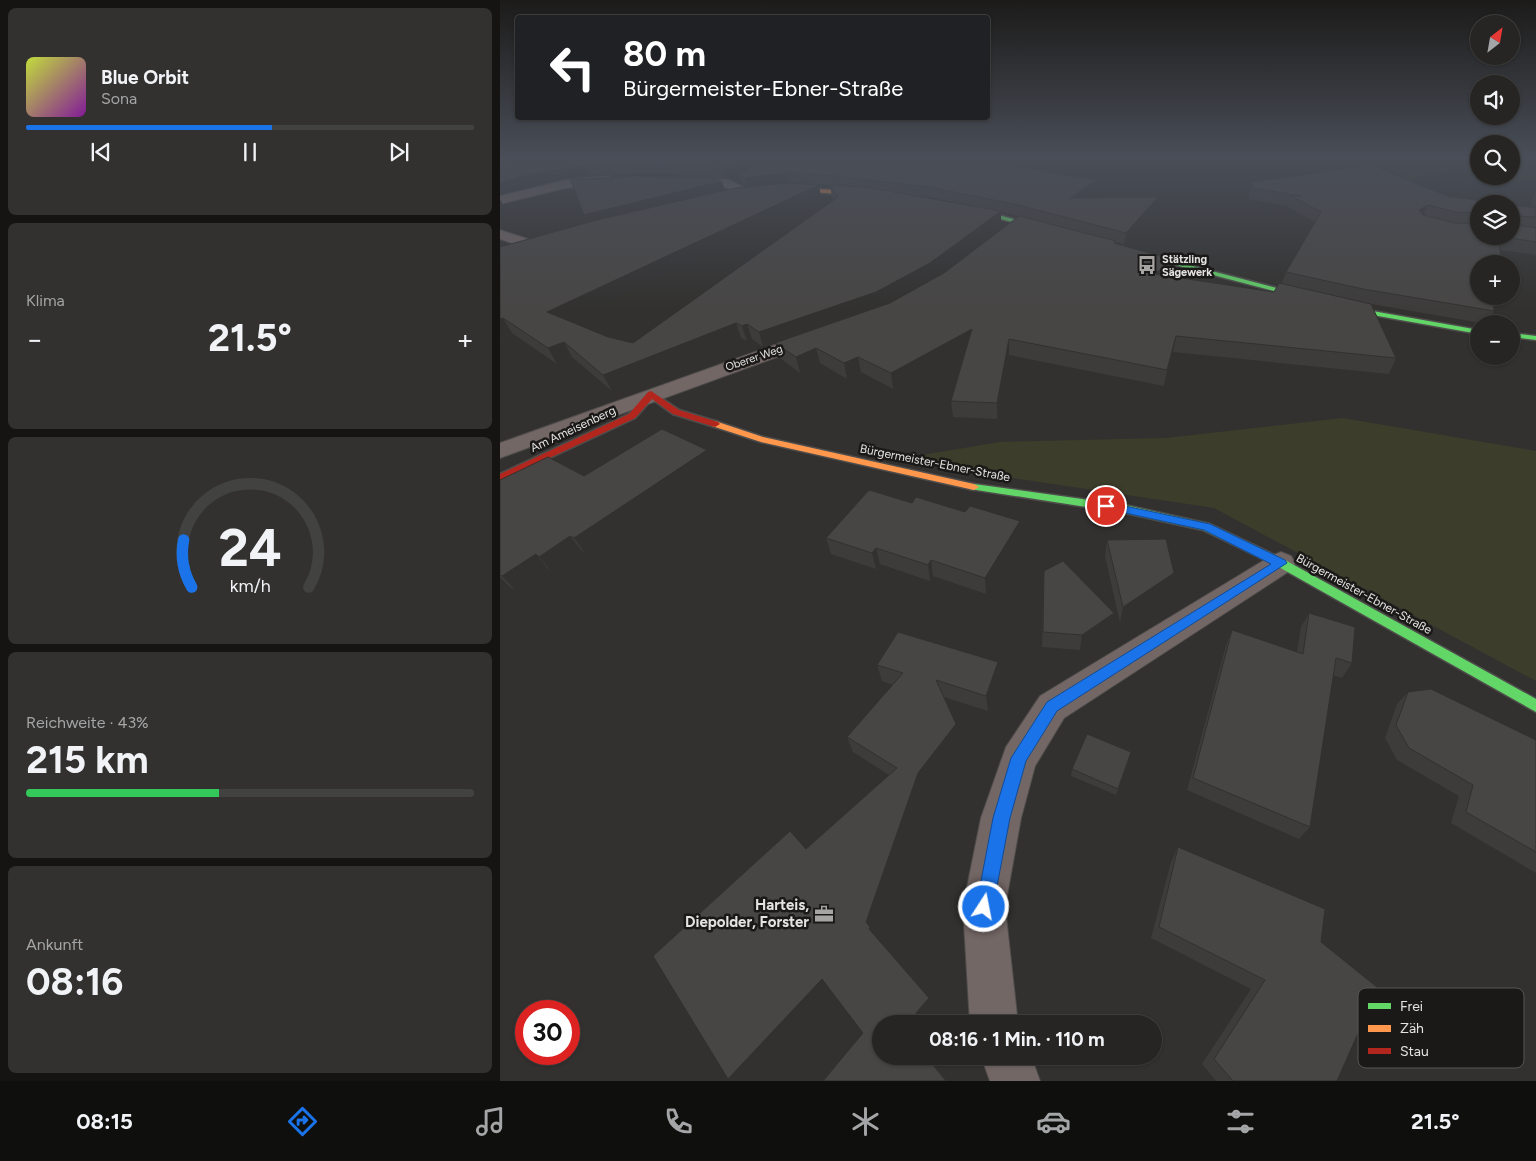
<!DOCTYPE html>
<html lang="de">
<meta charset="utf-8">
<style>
:root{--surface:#262523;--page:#323130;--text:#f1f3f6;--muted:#a4a5a6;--line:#424241;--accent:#1a73e8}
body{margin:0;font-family:Figtree,sans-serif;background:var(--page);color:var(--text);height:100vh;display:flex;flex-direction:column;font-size:19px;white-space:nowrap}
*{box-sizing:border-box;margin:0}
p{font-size:16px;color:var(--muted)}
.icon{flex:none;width:28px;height:28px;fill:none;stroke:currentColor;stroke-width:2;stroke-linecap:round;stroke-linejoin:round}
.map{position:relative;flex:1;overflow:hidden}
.side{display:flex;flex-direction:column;gap:8px;padding:8px;background:#151413;width:500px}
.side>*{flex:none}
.top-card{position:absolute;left:15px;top:15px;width:475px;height:105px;border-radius:5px;box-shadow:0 1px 4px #0004,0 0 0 1px var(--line);background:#202124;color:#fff;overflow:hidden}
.needle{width:32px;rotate:31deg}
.controls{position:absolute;left:970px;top:15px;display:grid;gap:10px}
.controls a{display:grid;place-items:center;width:50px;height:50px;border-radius:50%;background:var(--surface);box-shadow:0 1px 4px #0004,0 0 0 1px var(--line);font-size:25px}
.speed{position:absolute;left:15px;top:1000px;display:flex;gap:10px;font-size:25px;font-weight:700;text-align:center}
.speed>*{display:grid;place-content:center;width:65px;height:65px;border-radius:50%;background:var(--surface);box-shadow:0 1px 4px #0004,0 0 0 1px var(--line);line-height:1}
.speed .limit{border:8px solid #d22;background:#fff;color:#111}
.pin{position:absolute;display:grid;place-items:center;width:42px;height:42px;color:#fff;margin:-21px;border:2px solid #fff;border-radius:50%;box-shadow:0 1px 5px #0007}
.me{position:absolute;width:55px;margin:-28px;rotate:11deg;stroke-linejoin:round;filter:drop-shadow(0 0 4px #0008)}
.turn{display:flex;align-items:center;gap:18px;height:105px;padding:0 25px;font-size:22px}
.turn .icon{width:65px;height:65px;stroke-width:2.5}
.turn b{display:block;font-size:35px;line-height:42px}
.big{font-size:38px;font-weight:700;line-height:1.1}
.side .card{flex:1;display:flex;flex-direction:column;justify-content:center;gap:8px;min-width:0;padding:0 18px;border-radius:8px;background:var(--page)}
.side .dial{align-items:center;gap:0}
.dial svg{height:130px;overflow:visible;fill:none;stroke:var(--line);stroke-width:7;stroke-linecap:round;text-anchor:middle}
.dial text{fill:var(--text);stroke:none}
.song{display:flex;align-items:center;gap:15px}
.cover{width:60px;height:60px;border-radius:8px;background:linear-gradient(135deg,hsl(70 70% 55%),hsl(290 70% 35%))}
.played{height:5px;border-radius:2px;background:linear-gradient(90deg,var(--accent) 55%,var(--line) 55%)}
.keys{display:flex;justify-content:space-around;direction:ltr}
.heat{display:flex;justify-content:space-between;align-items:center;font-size:28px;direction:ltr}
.charge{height:8px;border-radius:4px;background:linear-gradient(90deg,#34c759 43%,var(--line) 0)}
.trip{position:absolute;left:372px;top:1015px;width:290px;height:50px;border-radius:25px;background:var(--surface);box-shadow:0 1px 4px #0004,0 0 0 1px var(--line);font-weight:700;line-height:50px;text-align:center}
.dock{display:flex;height:80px;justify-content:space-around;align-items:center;background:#0f0f0e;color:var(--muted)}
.dock .icon{width:35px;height:35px}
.dock .active{color:var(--accent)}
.dock b{font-size:22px;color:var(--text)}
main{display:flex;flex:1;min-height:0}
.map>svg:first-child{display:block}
.green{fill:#3c3d2a}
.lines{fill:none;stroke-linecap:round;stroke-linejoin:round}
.street-casing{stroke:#4e4d4c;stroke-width:2}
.fast-casing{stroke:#4e4d4c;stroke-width:3}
.slow-casing{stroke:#4e4d4c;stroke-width:3}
.jam-casing{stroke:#4e4d4c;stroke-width:3}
.street{fill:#736765;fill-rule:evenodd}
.fast{fill:#63d668;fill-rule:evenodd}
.slow{fill:#ff974d;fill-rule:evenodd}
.jam{fill:#b3261e;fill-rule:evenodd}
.wall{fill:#3e3c3b;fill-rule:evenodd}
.shaded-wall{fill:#323130}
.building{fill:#484645;stroke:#323130}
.route{fill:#1a73e8;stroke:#114b97}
.labels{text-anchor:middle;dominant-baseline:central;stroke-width:5;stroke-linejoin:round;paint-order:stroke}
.far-poi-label{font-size:11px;font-weight:bold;fill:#e5e3e2;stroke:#1a1918;text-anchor:start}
.far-street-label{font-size:11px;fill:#e5e3e2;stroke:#1a1918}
.street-label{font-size:12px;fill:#e5e3e2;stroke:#1a1918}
.near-poi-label{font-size:15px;font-weight:bold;fill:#e5e3e2;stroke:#1a1918;text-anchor:end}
.key{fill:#1a1918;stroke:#575655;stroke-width:1}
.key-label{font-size:14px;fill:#e5e3e2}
</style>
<main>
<section class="side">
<div class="card">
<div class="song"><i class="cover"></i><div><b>Blue Orbit</b><p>Sona</p></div></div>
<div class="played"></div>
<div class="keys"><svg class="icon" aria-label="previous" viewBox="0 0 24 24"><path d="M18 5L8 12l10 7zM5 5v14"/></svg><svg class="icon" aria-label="pause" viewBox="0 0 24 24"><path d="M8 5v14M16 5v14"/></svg><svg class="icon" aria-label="next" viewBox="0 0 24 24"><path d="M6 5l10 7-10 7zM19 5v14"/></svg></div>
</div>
<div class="card"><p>Klima</p>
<div class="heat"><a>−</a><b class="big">21.5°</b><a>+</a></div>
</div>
<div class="card dial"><svg viewBox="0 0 100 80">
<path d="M14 69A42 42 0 1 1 86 69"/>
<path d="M14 69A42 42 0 0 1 9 40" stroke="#1a73e8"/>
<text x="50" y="56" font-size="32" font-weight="700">24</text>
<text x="50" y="72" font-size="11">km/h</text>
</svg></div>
<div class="card"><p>Reichweite · 43%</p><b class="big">215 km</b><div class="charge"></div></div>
<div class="card"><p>Ankunft</p><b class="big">08:16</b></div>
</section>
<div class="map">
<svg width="1036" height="1081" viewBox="0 0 1036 1081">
<rect width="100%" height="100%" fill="#32312f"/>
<g class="green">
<polygon points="915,158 979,158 979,170 969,167 908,179 877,164"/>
<polygon points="1011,158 1036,158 1036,180 1010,180 998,176 1011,176"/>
<polygon points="843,418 1036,451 1036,681 714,508 392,460 500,442 666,438"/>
</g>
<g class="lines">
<g class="street-casing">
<g id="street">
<polygon points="109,176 115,180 113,183 66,188 0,204 0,196 66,180"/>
<polygon points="184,177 229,180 254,193 248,197 227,188 180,184 178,181 180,178"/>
<polygon points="0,230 37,242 40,245 32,250 0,239"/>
<polygon points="311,332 318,334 320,338 318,342 0,458 0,443"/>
<polygon points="781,552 791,556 795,563 791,570 564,718 535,766 521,818 505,907 518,1024 470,1024 463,907 481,818 506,747 540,696 771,556"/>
<polygon points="481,1056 531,1056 540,1081 490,1081"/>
</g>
</g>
<g class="fast-casing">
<g id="fast">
<polygon points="465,206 551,229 552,230 549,232 463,209"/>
<polygon points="639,252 850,307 979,330 979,334 850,311 637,255 637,253"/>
<polygon points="1011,333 1036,336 1036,340 1011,337"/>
<polygon points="474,484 625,505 710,524 785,560 1036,699 1036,712 777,566 703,530 625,513 470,489 469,487 470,485"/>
</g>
</g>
<g class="slow-casing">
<g id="slow">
<polygon points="283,187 368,192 371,194 368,196 281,190"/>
<polygon points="215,421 263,437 474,484 479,487 474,490 261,442 212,426 212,422"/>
</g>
</g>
<g class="jam-casing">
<polygon id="jam" points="151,391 179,410 218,422 220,424 215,427 173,414 152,399 135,418 0,481 0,474 129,414 148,392"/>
</g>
<use href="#street" class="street"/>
<use href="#fast" class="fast"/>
<use href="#slow" class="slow"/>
<use href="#jam" class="jam"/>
</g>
<g class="wall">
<polygon points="0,158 267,158 225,179 164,173 91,175 46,182"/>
<path d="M 524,164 L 521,167 L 595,190 L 584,198 L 658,197 L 657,208 L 624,244 L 616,242 L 616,244 L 672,274 L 668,276 L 774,292 L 782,283 L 786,272 L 815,222 L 788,207 L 788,206 L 749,199 L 749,193 L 752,182 L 947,196 L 979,204 L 979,236 L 1011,205 L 1031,207 L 1032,198 L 1036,191 L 1036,255 L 1000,250 L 979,264 L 994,311 L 987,324 L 871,304 L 896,358 L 889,374 L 673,352 L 664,386 L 509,355 L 497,419 L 453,417 L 451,401 L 466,348 L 393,389 L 361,372 L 347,379 L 320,363 L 300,373 L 280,358 L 275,343 L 263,347 L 252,339 L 247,341 L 241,338 L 112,391 L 72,357 L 57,364 L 12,333 L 0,339 L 0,247 L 87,223 L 84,215 L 222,182 L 225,190 L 247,187 L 242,184 L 239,174 ZM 289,183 L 336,185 L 330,185 L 332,197 L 334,200 L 133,343 L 108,337 L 68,321 L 321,197 ZM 408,195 L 430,197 L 479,208 ZM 501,212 L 537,220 L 444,273 L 390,303 L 281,341 L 378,306 L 431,276 L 501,224 Z"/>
<polygon points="213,465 85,553 81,550 51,571 47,568 15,590 10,587 0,594 0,480 84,476"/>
<polygon points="412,503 520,521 520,537 486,594 433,576 430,581 380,564 376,569 331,554 326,538"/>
<polygon points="607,540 674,573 670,589 620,623 605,556"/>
<polygon points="543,587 614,613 611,629 580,650 542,647"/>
<polygon points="809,613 852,663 842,678 833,675 810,827 799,839 687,790 726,645 732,630 797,652 801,627"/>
<polygon points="398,632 498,662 499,679 488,711 444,697 456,724 459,739 422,787 373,931 377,937 376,938 429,998 433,1006 421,1019 425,1024 381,1024 381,1056 438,1056 433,1064 447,1081 323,1081 363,1033 329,989 245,1081 236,1081 228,1079 153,956 290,831 306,849 389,775 353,752 347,737 393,685 382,681 377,665"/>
<polygon points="908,692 1036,740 1036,873 951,823 959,796 897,760 885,738 897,704"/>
<polygon points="629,760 616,795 571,776 572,769"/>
<polygon points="678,847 821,942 837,1081 716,1081 702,1064 751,989 651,938 671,862"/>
</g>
<g class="shaded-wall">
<polygon points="246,158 267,158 225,179 222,169"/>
<polygon points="521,158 524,158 524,164 514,175 514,166"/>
<polygon points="87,166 91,175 46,182 0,194 0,183 41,172"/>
<polygon points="287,173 289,183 248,187 245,178"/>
<polygon points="596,180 595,190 570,208 570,198"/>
<polygon points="222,182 225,191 88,225 84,215 202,186"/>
<polygon points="319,185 321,197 56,327 47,312"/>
<polygon points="658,197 657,208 624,244 626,233"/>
<polygon points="0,199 3,205 0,206"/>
<polygon points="928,205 923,216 919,210"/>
<polygon points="501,211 501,224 431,276 378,306 263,347 259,332"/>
<polygon points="674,260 672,274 652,289 654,274"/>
<polygon points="3,318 12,333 0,339 0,319"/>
<polygon points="236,323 241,338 112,391 103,375"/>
<polygon points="247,324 252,339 247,341 242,326"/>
<polygon points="472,329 473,344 393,389 391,373"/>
<polygon points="676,336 673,352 664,386 667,370"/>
<polygon points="509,339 509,355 497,419 497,403"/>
<polygon points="64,342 72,357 57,364 48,348"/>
<polygon points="316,348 320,363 300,373 296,357"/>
<polygon points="358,357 361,372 347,379 344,363"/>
<polygon points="207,450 213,465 85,553 74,538"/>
<polygon points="520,521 520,537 486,594 485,578"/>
<polygon points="70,536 81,550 51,571 39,557"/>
<polygon points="376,548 380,564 376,569 372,553"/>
<polygon points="36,554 47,568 15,590 2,576"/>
<polygon points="431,560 433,576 430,581 428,565"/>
<polygon points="674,573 670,589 620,623 623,607"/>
<polygon points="0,577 10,587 0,594"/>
<polygon points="614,613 611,629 580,650 582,635"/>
<polygon points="498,662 499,679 488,711 486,696"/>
<polygon points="456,724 459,739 422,787 373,931 377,937 375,939 369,929 366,922 418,773"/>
<polygon points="322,979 331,987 245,1081 236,1081 228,1079"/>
<polygon points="429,998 433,1006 421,1019 416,1013"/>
<polygon points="430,1056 438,1056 433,1064 447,1081 428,1059"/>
</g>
<g class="building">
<polygon points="0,158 246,158 222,169 160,164 87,166 41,172 0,183"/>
<polygon points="271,158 521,158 514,166 596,180 570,198 658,197 626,233 518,205 429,187 335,176 287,173 245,178 239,174"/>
<polygon points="871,165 947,196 1005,204 979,204 979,213 955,212 928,205 919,210 923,215 954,223 979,224 979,236 1011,236 1011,224 1036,228 1036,242 998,236 1002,264 979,264 979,296 993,296 994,311 863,289 786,272 821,212 791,196 801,196 752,188 752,182"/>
<polygon points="134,176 212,178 222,182 202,186 84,215 71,180"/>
<polygon points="286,183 319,185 47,312 108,337 133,343 338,197 330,185 365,187 501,211 430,263 376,292 259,332 247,324 242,326 236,323 103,375 64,342 48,348 3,318 0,319 0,247 97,220 235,188"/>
<polygon points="1011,205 1036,208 1036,217 1017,216 1015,222 1011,224"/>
<polygon points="519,216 616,241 614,243 674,260 654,274 774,292 779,283 871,304 896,358 676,336 667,370 509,339 497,403 451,401 472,329 391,373 358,357 344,363 316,348 296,357 275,343 390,303 444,273"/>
<polygon points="162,429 207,450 74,538 70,536 39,557 36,554 2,576 0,575 0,480 48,457 84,476"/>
<polygon points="369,490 412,503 416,497 465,512 470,506 520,521 485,578 431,560 428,565 376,548 372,553 326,538"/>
<polygon points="666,539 674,573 623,607 607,540"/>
<polygon points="563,561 614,613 582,635 543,632 544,571"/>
<polygon points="809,613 855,627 852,663 836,658 810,827 693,778 732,630 803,654"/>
<polygon points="398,632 498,662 486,696 436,680 456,724 418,773 366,922 370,927 369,929 429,998 416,1013 425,1024 381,1024 381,1056 430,1056 428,1059 446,1081 323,1081 363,1033 322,979 228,1079 153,956 290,831 306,849 397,768 347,737 403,673 377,665"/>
<polygon points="931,689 1036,740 1036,852 966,812 973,785 909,748 896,725 908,692"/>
<polygon points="587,734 631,752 618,789 572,769"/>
<polygon points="678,847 825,909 821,942 878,988 837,1081 733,1081 714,1059 765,980 659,927"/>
</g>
<linearGradient id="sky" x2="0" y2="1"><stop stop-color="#1c1b1a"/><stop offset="0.51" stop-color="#494e58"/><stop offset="1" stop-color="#494e58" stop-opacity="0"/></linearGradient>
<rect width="1036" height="309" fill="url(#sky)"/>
<polygon class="route" points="606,502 710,524 785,560 787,563 557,711 526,761 510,818 493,907 491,913 484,915 478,913 476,907 493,818 511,758 547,702 771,564 704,530 602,508 602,503"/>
<defs>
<g id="bus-bare" transform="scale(1.5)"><path d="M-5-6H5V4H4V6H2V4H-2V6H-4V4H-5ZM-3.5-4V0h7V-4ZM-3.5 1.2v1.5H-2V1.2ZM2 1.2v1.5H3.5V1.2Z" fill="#a6a5a3" stroke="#1a1918" stroke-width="2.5" paint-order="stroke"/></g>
<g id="office-bare" transform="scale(1.5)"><path d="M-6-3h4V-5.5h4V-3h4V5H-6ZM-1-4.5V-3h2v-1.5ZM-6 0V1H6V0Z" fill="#a6a5a3" stroke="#1a1918" stroke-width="2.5" paint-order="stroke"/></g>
</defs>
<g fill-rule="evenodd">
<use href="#bus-bare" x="647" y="265"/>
<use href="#office-bare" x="324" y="914"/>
</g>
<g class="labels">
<g class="far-poi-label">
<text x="662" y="259">Stätzling<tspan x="662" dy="13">Sägewerk</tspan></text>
</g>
<g class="far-street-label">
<text transform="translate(254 358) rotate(-19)">Oberer Weg</text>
</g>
<g class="street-label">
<text transform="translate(73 429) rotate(-25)">Am Ameisenberg</text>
<text transform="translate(435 463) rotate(11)">Bürgermeister-Ebner-Straße</text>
<text transform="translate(864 594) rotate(29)">Bürgermeister-Ebner-Straße</text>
</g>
<g class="near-poi-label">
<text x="309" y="905">Harteis,<tspan x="309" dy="17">Diepolder, Forster</tspan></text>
</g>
</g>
<rect x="858" y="988" width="166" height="80" rx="8" class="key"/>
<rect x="868" y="1003" width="23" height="6" fill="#63d668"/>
<rect x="868" y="1025" width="23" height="7" fill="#ff974d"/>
<rect x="868" y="1048" width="23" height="6" fill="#b3261e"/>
<g class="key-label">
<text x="900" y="1011">Frei</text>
<text x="900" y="1033">Zäh</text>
<text x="900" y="1056">Stau</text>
</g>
</svg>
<div class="controls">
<a><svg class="needle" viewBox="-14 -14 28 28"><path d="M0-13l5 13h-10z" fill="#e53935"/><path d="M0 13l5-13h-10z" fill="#a4a5a6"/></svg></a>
<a><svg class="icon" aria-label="sound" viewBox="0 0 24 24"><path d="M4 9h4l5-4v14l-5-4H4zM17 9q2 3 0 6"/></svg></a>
<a><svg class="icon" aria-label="search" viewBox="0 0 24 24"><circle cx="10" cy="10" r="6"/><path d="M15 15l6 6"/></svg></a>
<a><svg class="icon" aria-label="layers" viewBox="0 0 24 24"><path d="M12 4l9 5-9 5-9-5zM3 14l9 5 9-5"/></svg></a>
<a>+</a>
<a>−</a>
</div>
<div class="speed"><div class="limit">30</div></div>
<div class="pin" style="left:606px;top:506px;background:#d93025"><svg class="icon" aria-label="arrive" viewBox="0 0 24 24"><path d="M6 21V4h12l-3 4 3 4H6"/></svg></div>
<svg class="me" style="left:484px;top:907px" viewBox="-20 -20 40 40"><circle r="17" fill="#1a73e8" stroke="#fff" stroke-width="3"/><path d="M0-11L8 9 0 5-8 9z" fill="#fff"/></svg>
<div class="trip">08:16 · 1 Min. · 110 m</div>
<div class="top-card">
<div class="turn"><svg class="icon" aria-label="left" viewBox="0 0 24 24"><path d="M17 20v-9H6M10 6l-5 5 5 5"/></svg><div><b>80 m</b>Bürgermeister-Ebner-Straße</div></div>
</div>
</div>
</main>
<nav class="dock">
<b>08:15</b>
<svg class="icon active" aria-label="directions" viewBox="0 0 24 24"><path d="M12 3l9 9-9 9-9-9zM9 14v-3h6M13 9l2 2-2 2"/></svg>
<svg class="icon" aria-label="music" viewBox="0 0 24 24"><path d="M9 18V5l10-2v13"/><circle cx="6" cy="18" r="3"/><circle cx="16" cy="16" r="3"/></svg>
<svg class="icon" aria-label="phone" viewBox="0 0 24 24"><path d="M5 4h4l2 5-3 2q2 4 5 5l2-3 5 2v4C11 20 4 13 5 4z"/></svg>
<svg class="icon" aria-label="climate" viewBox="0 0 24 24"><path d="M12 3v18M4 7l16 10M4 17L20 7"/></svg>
<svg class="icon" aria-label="car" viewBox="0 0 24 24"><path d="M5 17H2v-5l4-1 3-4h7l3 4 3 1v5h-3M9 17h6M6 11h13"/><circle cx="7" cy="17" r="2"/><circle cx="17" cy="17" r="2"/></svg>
<svg class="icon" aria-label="filters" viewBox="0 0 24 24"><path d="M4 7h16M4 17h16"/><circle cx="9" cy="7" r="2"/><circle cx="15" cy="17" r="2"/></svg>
<b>21.5°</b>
</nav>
